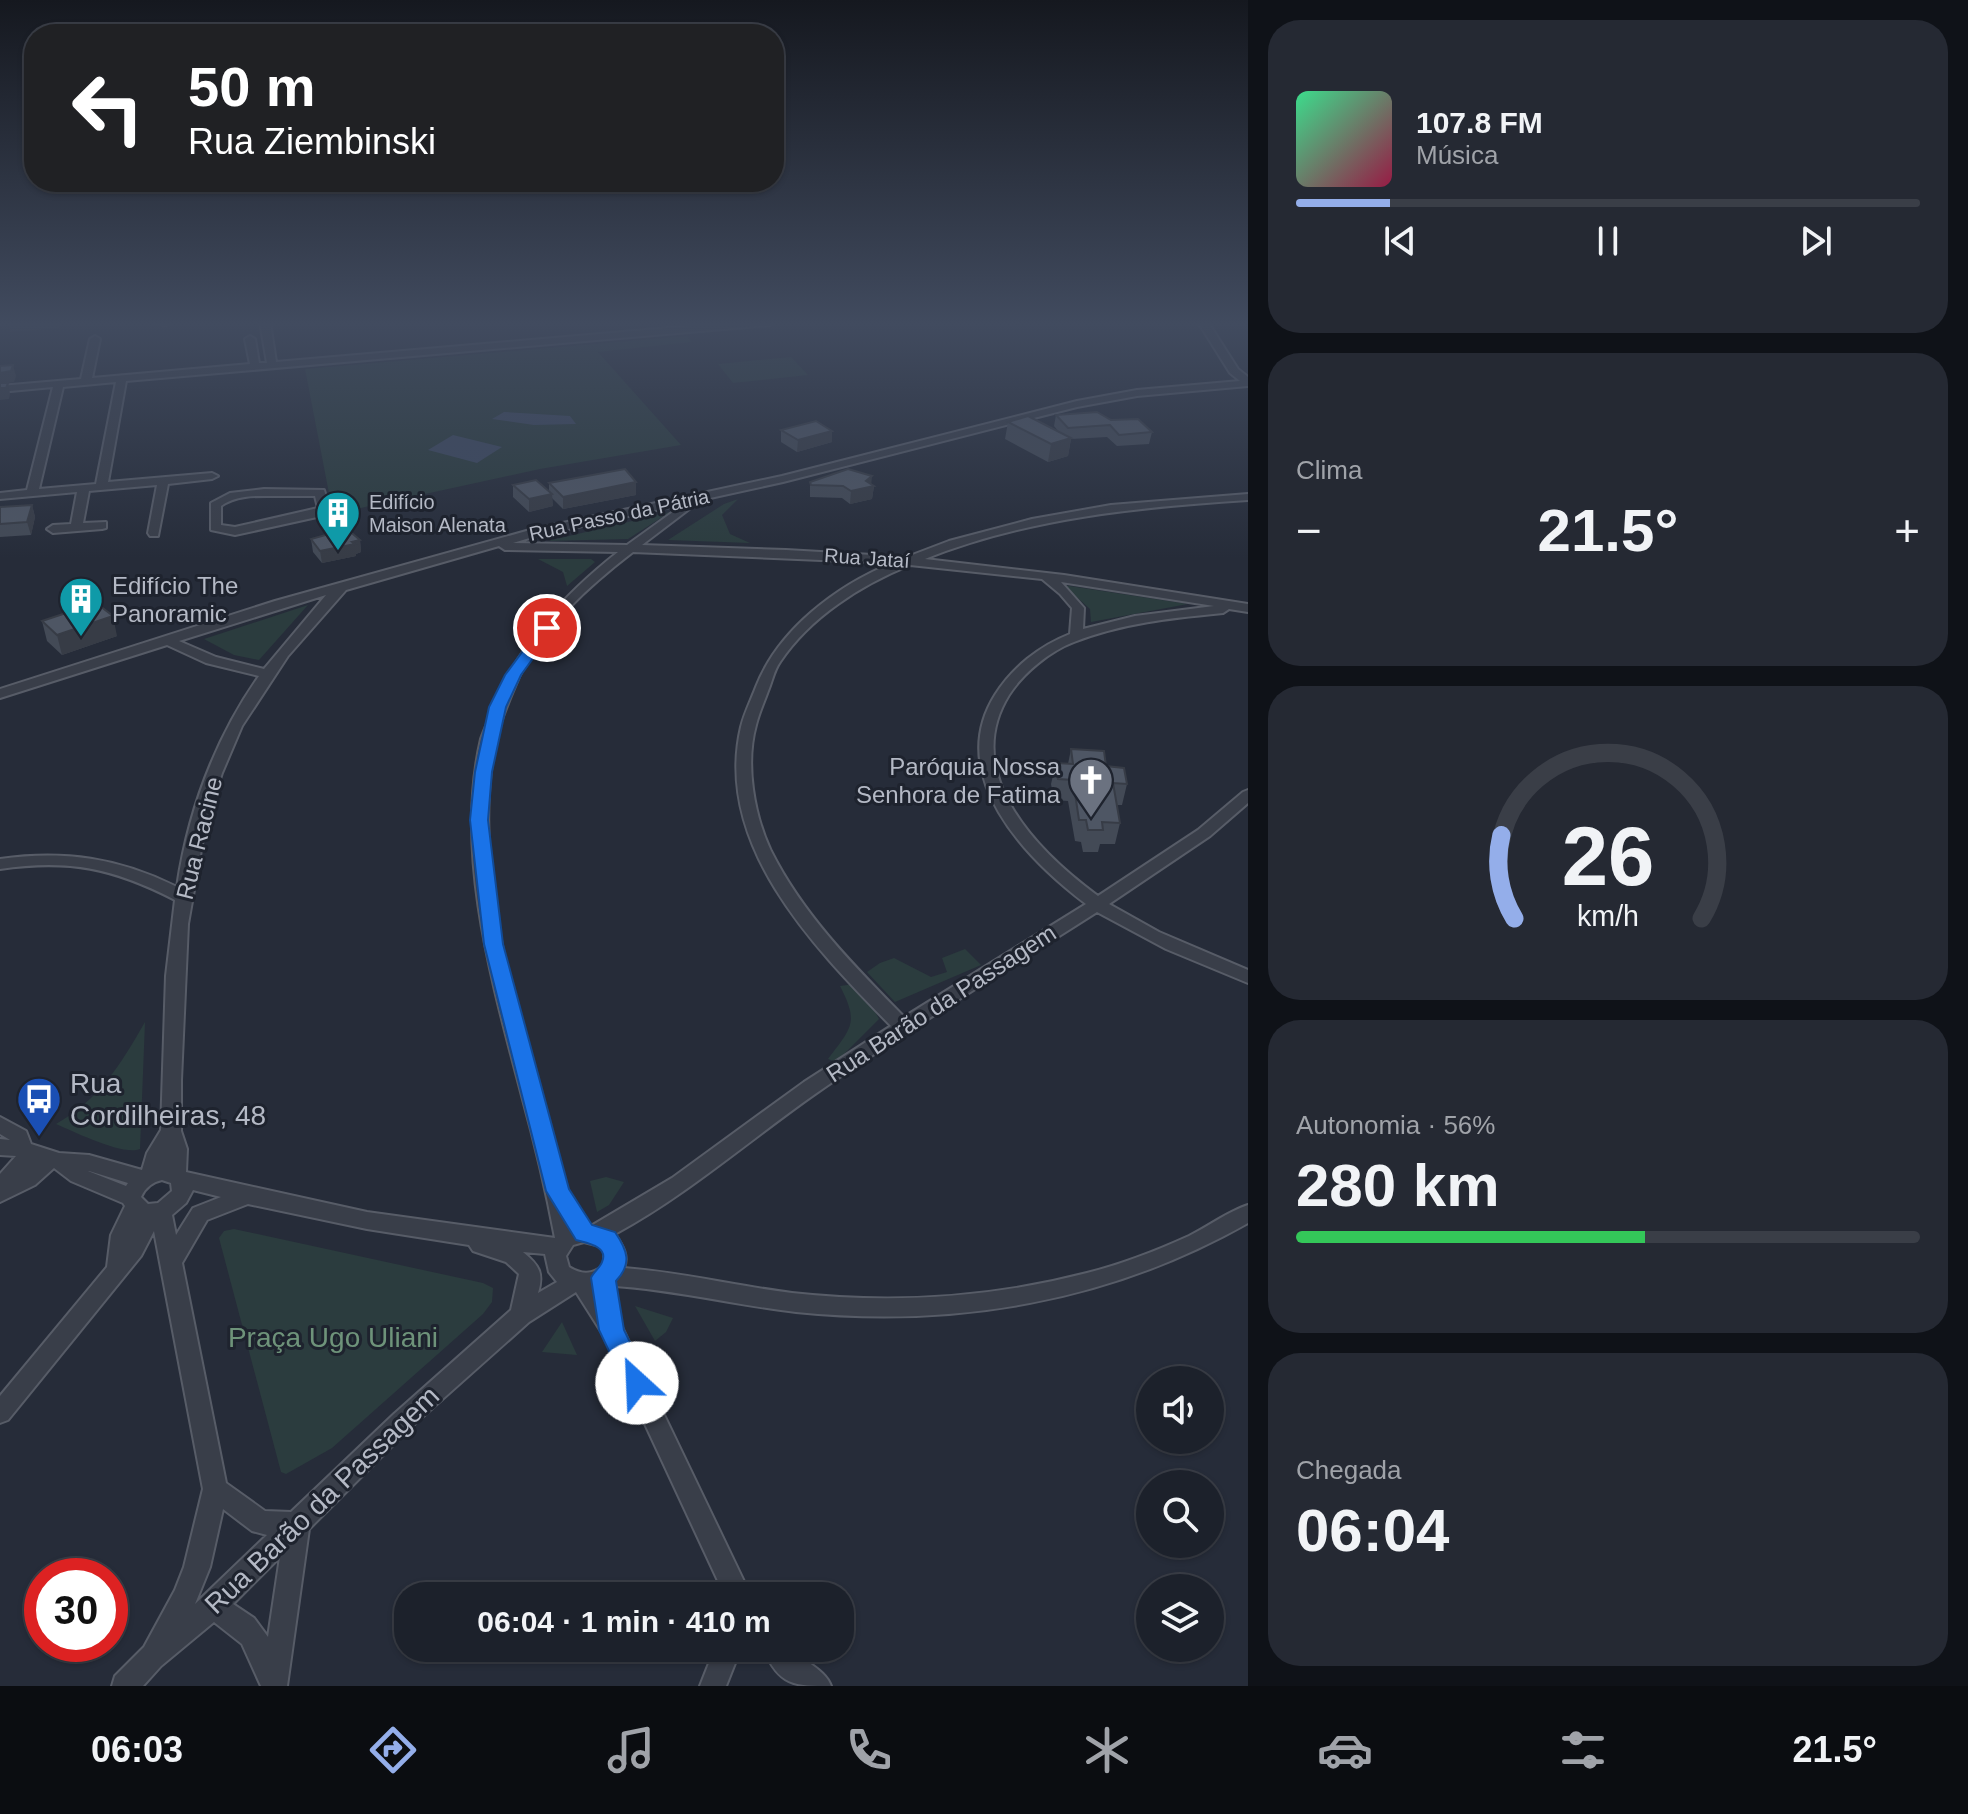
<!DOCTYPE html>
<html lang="pt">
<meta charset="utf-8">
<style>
:root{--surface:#1c212b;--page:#252933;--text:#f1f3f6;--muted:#a0a3a9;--line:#3a3e47;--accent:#94aeea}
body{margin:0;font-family:Helvetica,sans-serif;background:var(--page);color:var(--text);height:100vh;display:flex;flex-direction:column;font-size:30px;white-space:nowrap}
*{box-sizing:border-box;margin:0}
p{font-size:26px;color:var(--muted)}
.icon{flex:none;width:44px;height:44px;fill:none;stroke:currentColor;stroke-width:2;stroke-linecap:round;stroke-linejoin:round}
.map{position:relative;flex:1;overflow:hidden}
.side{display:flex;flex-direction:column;gap:20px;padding:20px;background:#0f1218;width:720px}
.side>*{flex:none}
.banner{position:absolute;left:24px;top:24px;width:760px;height:168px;border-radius:32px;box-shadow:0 2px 6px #0004,0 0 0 2px var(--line);background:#202124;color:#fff;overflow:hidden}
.fabs{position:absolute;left:1136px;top:1366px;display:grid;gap:16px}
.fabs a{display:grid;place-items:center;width:88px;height:88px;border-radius:50%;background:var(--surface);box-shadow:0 2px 6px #0004,0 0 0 2px var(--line);font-size:40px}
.speed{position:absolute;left:24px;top:1558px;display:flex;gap:16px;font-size:40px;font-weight:700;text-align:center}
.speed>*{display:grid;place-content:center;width:104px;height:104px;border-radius:50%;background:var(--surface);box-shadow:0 2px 6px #0004,0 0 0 2px var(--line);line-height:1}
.speed .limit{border:12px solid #d22;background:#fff;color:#111}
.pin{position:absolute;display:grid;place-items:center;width:68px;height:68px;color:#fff;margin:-34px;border:4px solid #fff;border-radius:50%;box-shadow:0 2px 8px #0007}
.me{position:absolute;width:88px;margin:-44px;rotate:335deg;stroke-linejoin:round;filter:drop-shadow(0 0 6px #0008)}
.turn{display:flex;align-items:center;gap:28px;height:168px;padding:0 32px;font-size:36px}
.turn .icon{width:104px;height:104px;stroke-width:2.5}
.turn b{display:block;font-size:56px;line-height:68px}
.big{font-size:60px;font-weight:800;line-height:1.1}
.side .widget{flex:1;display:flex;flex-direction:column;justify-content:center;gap:12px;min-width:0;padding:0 28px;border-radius:32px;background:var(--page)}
.side .dial{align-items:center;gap:0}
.dial svg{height:208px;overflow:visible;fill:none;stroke:var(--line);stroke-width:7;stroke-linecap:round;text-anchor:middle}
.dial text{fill:var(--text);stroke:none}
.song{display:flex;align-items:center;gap:24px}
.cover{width:96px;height:96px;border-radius:12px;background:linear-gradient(135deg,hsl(150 70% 55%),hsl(340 70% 35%))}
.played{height:8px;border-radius:4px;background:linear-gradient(90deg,var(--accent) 15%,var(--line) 15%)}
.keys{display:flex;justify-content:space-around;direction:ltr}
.heat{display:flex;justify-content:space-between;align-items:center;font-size:44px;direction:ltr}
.charge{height:12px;border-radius:6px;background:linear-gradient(90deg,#34c759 56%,var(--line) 0)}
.trip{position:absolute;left:394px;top:1582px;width:460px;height:80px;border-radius:32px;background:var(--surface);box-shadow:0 2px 6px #0004,0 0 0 2px var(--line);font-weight:800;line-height:80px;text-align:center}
.menu{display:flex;height:128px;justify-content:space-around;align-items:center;background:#0b0d11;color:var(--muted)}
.menu .icon{width:56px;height:56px}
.menu .on{color:var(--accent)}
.menu b{font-size:36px;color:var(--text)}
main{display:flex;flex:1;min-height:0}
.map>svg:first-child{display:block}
.green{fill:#2b3c3e}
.water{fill:#3d4960}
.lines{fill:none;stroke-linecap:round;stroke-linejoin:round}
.minor-casing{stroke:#575c67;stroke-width:4}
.minor{fill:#393e49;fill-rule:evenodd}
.wall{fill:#434a56}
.shaded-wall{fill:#373c46}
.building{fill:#4e5664;stroke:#373c46;stroke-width:2}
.route{fill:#1a73e8;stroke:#114b97;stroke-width:2}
.labels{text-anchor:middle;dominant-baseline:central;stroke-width:6;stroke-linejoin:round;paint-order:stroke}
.far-poi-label{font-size:20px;fill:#b4b9c5;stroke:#1e232e;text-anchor:start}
.far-street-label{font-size:20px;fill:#b4b9c5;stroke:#1e232e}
.poi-label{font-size:24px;fill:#b4b9c5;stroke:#1e232e;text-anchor:start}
.street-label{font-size:24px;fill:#b4b9c5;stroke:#1e232e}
.near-poi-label{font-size:28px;fill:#b4b9c5;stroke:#1e232e;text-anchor:start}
.near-park-label{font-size:28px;fill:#6e937a;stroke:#1e232e}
.near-street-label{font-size:28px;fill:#b4b9c5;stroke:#1e232e}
</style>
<main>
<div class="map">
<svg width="1248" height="1686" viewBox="0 0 1248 1686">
<rect width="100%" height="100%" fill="#262c39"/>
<g class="green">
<polygon points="687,336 692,342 598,352 681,445 540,469 333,514 305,369"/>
<polygon points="791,357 808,375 733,383 718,364"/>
<polygon points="738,499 722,515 730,534 750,543 668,540 724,504"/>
<polygon points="670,512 628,539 548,541"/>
<polygon points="538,559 591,559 595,562 567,586 563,572"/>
<polygon points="1063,585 1188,604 1091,622 1090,609"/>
<polygon points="308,605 259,660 234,655 204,639"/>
<polygon points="965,949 981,965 895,1002 867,972 880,963 894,958 931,977 947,972 942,958"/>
<path d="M 854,984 L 872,1006 L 879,1019 L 836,1062 L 828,1059 C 852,1027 859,1023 840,986 Z"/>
<path d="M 145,1022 L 140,1149 C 123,1156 75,1132 56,1124 C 99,1100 121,1064 145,1022 Z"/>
<polygon points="606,1177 624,1182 609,1205 597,1212 590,1181"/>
<polygon points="234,1229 483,1283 493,1288 492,1302 483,1314 332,1448 286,1474 281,1472 219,1238 224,1231"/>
<polygon points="635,1306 673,1318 666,1332 655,1341"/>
<polygon points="562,1322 577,1355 542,1352"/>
</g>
<g class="water">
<polygon points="504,412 570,416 576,424 534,425 492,419"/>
<polygon points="453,435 502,447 477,463 428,450"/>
</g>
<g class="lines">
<g class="minor-casing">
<g id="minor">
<polygon points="154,322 170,322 165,325"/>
<path d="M 260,322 L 270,322 L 276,362 L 738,322 L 775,322 L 770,325 L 126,381 L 108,482 L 212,473 L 218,476 L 212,479 L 168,484 L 158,536 L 150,536 L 148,533 L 157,485 L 89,491 L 83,523 L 106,522 L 106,528 L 102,529 L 53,533 L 47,529 L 53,525 L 71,524 L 77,492 L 0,499 L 0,493 L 27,490 L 53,387 L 0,392 L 0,386 L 81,379 L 90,339 L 95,336 L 100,339 L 92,378 L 250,364 L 245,339 L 250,336 L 255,339 L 259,363 L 267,363 ZM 116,382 L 96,484 L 39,489 L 63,387 Z"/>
<path d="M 1198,322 L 1208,322 L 1238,369 L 1248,377 L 1248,386 L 1137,396 L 1077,407 L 783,482 L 701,500 L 642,545 L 786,550 L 907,557 L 949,541 L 1032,519 L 1111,505 L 1248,494 L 1248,500 C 1139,507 1027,518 925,559 L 1064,575 L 1248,604 L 1248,612 L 1229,609 L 1223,613 C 1172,618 1122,623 1074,642 C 1050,651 1023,673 1009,695 C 960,774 1038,852 1098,896 L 1198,830 L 1243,792 L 1248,790 L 1248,803 L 1210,836 L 1109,904 L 1159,932 L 1248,970 L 1248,983 L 1166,949 L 1097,912 C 1003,972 907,1030 815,1094 C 748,1141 687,1195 615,1234 C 622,1245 629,1255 624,1268 C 680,1272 736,1286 792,1293 C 890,1304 991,1298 1087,1273 C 1122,1264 1156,1251 1189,1236 C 1209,1226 1227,1212 1248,1205 L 1248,1223 C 1109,1302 954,1328 796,1312 C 735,1305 676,1290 615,1286 L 620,1323 L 751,1596 L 725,1596 L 604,1336 L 576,1292 L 529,1322 L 410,1428 L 309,1529 L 287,1686 L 261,1686 L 242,1644 L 214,1622 L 161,1666 L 143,1686 L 112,1686 L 115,1676 L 144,1647 L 175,1590 L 184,1567 L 203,1489 L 154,1231 L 141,1256 L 8,1420 L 0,1423 L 0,1396 L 107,1267 L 111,1235 L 125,1206 L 123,1203 L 71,1181 L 54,1168 L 35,1185 L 0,1202 L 0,1174 L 16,1156 L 0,1155 L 0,1139 L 10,1140 L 0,1134 L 0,1117 L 26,1131 L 31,1144 L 59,1153 L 89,1155 L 142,1170 L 147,1153 L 161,1130 L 166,976 L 175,900 C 113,868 69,859 0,869 L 0,859 C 64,850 119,858 177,887 C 188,812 215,739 259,676 L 206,663 L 167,645 L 0,698 L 0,689 L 275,601 L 530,530 L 782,476 L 1077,401 L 1137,390 L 1240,381 L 1230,373 ZM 684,504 L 627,545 L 513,543 L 536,536 ZM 499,546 L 505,550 L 618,552 C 562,596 519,644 492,711 C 489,720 484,730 481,739 C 454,854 493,985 522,1096 C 535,1143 546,1190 555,1238 L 367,1212 L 186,1172 L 187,1149 L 181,1131 L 181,1080 L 188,924 L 206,822 L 222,773 L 242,726 L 288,656 L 346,590 ZM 633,552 L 892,563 C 836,586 778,630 756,687 C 751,700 744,714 741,727 C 713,846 816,949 891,1026 L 804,1082 L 672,1178 L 591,1226 L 584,1224 L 574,1228 C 542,1077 463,894 496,740 C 500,720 511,696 519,677 C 543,627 590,585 633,552 ZM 910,565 L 1042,579 L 1060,594 L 1072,608 L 1070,634 C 1039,646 1012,668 995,695 C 945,775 1025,858 1086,904 L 904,1017 C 855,967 803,915 771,851 C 754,815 745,764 756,725 C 759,713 764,702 768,691 C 772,682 774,670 780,662 C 810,617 861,585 910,565 ZM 1061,582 L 1214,606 L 1135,616 L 1083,629 L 1084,608 ZM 326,595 L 264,669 L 216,657 L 179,641 ZM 88,1171 L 89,1171 L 128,1183 L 126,1186 ZM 162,1180 L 171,1183 L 172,1191 L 158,1203 L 148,1204 L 141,1197 C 145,1188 152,1182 162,1180 ZM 193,1190 L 221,1197 L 193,1208 L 176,1235 L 172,1215 L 186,1203 ZM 248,1204 L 367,1229 L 469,1245 L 473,1251 L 506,1262 L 519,1274 L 511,1310 L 394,1414 L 291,1512 L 265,1511 L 226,1483 L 182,1263 L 207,1220 ZM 584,1242 L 600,1246 L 604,1252 L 604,1265 C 592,1275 582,1275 569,1267 L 566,1256 L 573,1245 ZM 523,1252 L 545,1254 L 549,1272 L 557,1282 L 538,1293 C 544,1273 539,1265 523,1252 ZM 223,1509 L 252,1531 L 267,1535 L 195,1604 L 210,1567 ZM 280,1557 L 268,1637 L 254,1618 L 233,1604 Z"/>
<path d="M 264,489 L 324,490 L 330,510 L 317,517 L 235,535 L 211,530 L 211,503 L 230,493 ZM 280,496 L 315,496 L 318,508 L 235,527 L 221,525 L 221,506 C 237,494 260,496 280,496 Z"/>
<polygon points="715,1648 741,1648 726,1686 700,1686"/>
<path d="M 763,1648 L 793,1648 C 804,1663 825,1669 831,1686 C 794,1686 779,1686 763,1648 Z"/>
</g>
</g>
<use href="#minor" class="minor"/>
</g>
<g class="wall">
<polygon points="1056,415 1111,420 1152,432 1149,444 1117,446 1107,437 1071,439 1068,456 1048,462 1005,439 1008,422 1059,432 1054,426"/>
<polygon points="781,430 832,431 832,442 797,452 781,442"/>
<polygon points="636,481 636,495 563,509 552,498 553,506 529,512 513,497 513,485 549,491 549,483"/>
<polygon points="810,482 871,485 874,486 872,499 850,504 842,498 810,497"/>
<polygon points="32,505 35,517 31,535 0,537 0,507"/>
<polygon points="311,539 360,540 361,552 356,554 356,556 322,563 313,552"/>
<polygon points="42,621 117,636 62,655 47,641"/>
<polygon points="1071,749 1106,766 1127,784 1122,805 1117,805 1120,823 1115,844 1100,844 1098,852 1083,852 1081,842 1075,841 1068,801 1054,800 1051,784 1056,763 1068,764"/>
</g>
<g class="shaded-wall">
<polygon points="8,322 59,322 59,328 10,332"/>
<polygon points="13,365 16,376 14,382 8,383 10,394 9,399 0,400 0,373"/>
<polygon points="832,431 832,442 797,452 798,440"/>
<polygon points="1071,438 1068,456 1048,462 1051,444"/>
<polygon points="872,476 871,487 874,486 872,499 850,504 851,491"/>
<polygon points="636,482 636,495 563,509 563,497"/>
<polygon points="552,494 553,506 529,512 529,499"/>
<polygon points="32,505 35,517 31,535 27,522"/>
<polygon points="360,540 361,552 356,554 356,556 322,563 320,551"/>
<polygon points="113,616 117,636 62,655 57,635"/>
</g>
<g class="building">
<polygon points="13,365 11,371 0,373 0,366"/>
<polygon points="0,383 8,383 6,388 0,388"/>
<polygon points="1097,412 1111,420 1138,419 1152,432 1119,435 1110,425 1068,428 1056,415"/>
<polygon points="1028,416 1071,438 1051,444 1008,422"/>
<polygon points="816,421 832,431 798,440 781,430"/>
<polygon points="625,469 636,482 563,497 549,483"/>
<polygon points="848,469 872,476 866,481 874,486 851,491 843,486 811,485 810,482"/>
<polygon points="536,480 552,494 529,499 513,485"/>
<polygon points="32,505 27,522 0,524 0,507"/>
<polygon points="347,529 360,540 352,542 355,544 320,551 311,539"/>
<polygon points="96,603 113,616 57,635 42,621"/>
<polygon points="1071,749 1104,751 1106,766 1124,768 1127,784 1113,783 1120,823 1102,822 1103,830 1088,830 1086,820 1079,820 1073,780 1058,779 1056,763 1073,764"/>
</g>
<linearGradient id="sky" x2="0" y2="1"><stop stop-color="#15181f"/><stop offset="0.58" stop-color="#414b5f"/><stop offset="1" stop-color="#414b5f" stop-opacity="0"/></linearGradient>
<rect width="1248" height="558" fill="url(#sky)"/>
<path class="route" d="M 547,624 L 555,628 L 521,675 L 506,707 L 492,772 L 488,820 L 503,944 L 569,1189 L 592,1225 L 615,1232 C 628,1251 632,1264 616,1281 L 624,1330 L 650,1383 L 646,1391 L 637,1395 L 628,1391 L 599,1330 L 591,1278 C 593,1272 600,1268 602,1262 C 609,1246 586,1243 576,1240 L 546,1191 L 484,944 L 470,820 L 475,772 L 489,707 L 505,675 L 542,625 Z"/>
<defs>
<g id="building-pin" transform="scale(2.3)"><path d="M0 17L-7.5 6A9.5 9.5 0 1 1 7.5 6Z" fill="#0f9aa8" stroke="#1e232e"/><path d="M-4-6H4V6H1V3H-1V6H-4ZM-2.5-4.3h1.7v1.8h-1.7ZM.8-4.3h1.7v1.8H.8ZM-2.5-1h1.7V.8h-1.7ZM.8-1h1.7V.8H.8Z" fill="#fff"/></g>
<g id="church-pin" transform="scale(2.3)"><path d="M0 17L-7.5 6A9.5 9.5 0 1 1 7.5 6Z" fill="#6b7280" stroke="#1e232e"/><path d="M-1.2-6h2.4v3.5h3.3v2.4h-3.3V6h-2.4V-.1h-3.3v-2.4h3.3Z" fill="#fff"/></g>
<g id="bus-pin" transform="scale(2.3)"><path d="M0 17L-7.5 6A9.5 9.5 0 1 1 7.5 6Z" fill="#1a4fb4" stroke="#1e232e"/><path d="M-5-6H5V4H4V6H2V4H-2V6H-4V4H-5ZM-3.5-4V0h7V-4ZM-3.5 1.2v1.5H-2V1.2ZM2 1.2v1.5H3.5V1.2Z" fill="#fff"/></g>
</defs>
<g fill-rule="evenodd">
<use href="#building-pin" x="338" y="513"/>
<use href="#building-pin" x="81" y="599"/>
<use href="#church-pin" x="1091" y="780"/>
<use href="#bus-pin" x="39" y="1099"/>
</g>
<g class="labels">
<g class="far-poi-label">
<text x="369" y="502">Edifício<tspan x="369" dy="23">Maison Alenata</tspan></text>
</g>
<g class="far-street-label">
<text transform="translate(619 515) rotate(-12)">Rua Passo da Pátria</text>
<text transform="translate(867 558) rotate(4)">Rua Jataí</text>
</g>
<g class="poi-label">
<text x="112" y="585">Edifício The<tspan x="112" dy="28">Panoramic</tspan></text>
<text x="1060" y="766" text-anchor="end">Paróquia Nossa<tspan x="1060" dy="28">Senhora de Fatima</tspan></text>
</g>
<g class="street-label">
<text transform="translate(199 838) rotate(-76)">Rua Racine</text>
<text transform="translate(941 1003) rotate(-33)">Rua Barão da Passagem</text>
</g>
<g class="near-poi-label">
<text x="70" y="1083">Rua<tspan x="70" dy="32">Cordilheiras, 48</tspan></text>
</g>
<g class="near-park-label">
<text x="333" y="1337">Praça Ugo Uliani</text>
</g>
<g class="near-street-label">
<text transform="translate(322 1500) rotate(-44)">Rua Barão da Passagem</text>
</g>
</g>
</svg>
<div class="fabs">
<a><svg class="icon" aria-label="sound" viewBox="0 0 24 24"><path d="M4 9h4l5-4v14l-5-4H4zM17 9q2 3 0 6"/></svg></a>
<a><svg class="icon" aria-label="search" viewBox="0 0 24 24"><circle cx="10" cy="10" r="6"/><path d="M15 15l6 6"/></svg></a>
<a><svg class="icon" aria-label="layers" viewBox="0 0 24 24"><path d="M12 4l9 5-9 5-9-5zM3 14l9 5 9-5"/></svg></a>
</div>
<div class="speed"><div class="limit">30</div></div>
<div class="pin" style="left:547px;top:628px;background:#d93025"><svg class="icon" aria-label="arrive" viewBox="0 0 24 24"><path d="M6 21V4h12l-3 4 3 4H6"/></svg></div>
<svg class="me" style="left:637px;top:1383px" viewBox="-20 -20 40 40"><circle r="19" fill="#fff"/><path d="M0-13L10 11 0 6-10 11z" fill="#1a73e8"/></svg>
<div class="trip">06:04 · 1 min · 410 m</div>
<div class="banner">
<div class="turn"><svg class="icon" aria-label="left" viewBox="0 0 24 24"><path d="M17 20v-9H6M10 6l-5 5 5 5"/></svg><div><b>50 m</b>Rua Ziembinski</div></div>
</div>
</div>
<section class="side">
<div class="widget">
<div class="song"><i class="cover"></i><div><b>107.8 FM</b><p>Música</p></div></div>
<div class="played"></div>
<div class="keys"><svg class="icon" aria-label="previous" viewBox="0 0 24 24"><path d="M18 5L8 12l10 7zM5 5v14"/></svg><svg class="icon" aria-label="pause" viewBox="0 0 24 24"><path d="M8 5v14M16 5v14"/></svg><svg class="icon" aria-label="next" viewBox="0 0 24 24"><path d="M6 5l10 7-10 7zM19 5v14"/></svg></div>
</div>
<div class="widget"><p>Clima</p>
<div class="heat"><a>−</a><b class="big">21.5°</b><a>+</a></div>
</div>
<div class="widget dial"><svg viewBox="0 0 100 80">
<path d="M14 69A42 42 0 1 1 86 69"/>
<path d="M14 69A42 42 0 0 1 9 37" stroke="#94aeea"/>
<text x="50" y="56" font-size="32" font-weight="700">26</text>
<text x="50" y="72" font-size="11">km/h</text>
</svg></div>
<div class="widget"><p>Autonomia · 56%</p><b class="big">280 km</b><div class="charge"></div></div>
<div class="widget"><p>Chegada</p><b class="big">06:04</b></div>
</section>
</main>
<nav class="menu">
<b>06:03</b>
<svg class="icon on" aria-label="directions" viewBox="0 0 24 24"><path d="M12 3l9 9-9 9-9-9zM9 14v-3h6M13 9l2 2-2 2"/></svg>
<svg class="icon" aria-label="music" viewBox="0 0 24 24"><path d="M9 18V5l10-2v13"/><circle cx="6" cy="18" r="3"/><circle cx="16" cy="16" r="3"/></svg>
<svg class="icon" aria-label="phone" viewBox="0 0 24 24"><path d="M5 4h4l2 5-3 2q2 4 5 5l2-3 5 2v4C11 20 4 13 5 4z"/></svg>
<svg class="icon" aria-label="climate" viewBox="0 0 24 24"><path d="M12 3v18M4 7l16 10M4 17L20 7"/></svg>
<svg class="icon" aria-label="car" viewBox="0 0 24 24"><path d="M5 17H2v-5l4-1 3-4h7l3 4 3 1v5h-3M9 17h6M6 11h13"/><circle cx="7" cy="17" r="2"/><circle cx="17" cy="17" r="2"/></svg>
<svg class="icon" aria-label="filters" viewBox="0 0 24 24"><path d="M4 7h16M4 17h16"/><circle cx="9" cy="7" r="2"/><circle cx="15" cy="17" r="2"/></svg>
<b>21.5°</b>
</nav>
